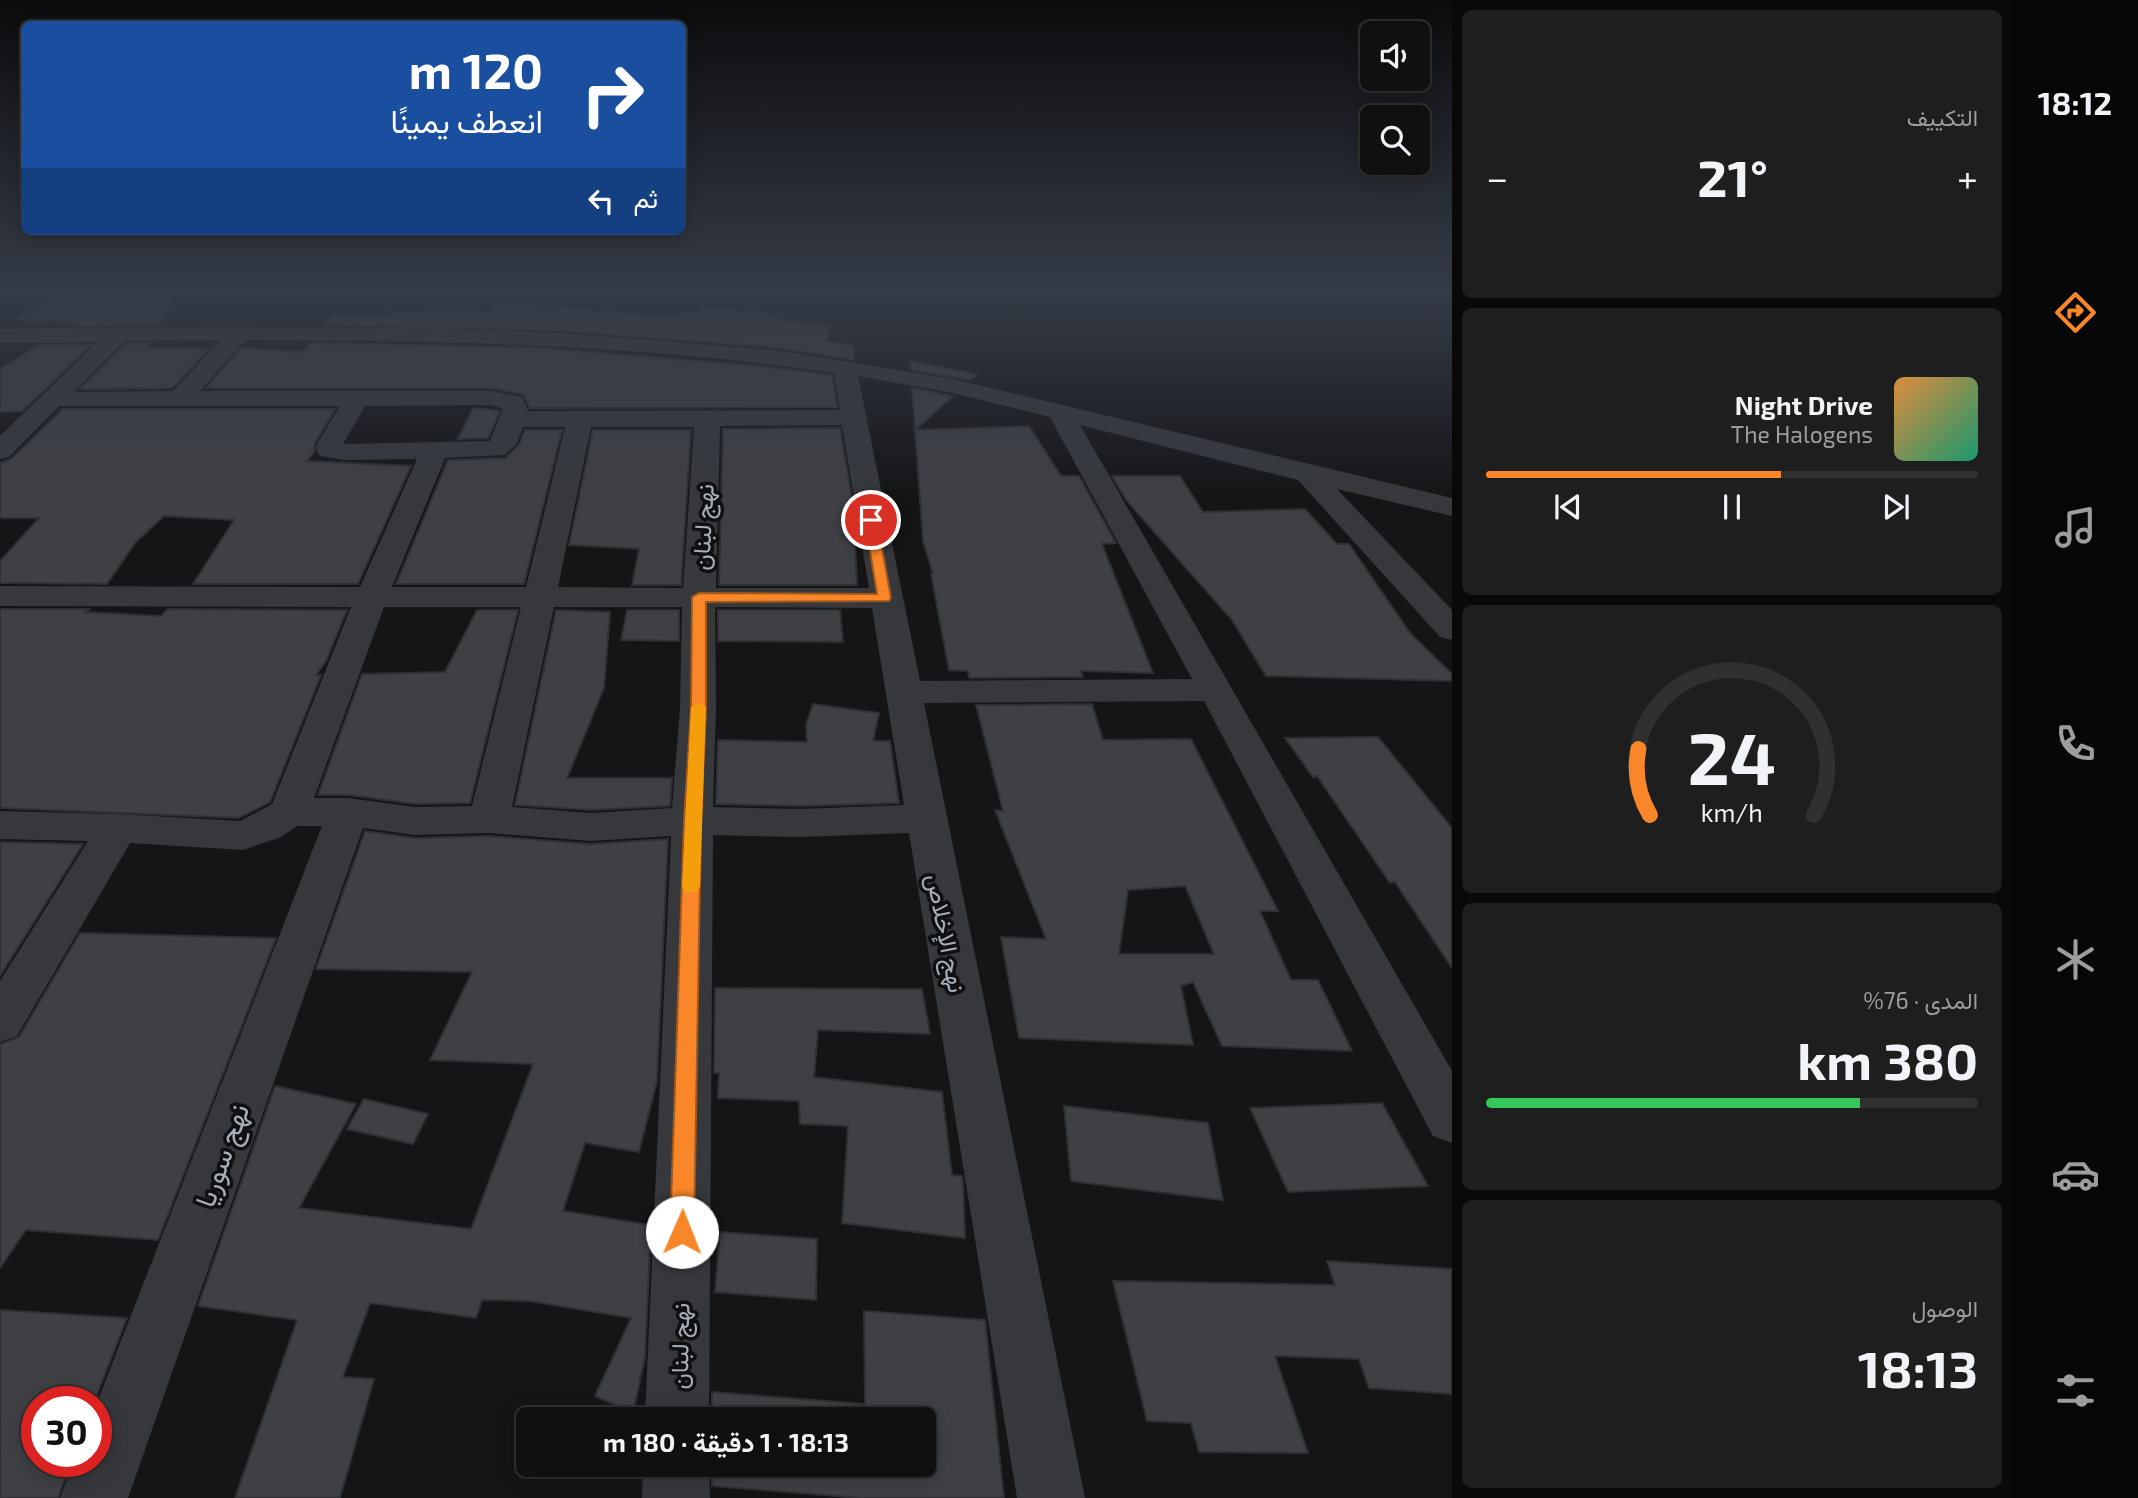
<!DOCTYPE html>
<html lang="ar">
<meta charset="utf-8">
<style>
:root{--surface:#101011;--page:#1e1e1f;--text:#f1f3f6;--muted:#9c9d9f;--line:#303031;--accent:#fa862a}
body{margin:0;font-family:"Exo 2",Vazirmatn,sans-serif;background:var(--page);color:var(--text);direction:rtl;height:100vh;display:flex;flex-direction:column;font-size:26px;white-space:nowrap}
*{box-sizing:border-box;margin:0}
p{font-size:23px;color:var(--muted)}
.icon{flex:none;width:38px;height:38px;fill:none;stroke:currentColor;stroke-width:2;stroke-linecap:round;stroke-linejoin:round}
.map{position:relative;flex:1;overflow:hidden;direction:ltr}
.details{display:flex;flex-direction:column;gap:10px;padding:10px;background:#090909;width:560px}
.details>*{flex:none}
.hud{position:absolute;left:21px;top:21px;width:665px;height:214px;border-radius:10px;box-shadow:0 4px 18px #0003,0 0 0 2px var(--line);direction:rtl;background:#1a4fa0;color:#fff;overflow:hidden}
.fabs{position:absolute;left:1360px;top:21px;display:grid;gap:14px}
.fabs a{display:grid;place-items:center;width:70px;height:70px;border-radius:10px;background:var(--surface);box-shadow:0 4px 18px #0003,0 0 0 2px var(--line);font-size:35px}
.speed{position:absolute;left:21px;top:1386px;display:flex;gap:14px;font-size:35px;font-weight:700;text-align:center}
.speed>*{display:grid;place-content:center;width:91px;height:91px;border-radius:50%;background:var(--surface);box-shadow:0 4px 18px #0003,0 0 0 2px var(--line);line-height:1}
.speed .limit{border:10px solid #d22;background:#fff;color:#111}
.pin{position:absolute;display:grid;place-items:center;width:60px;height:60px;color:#fff;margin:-30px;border:4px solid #fff;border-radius:50%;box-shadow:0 2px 7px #0007}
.me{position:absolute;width:77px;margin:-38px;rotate:1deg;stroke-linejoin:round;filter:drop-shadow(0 0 5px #0008)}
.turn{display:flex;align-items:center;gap:24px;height:147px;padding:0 28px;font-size:32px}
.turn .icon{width:91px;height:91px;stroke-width:2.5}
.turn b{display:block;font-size:49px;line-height:60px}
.then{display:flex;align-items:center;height:66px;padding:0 28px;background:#0003;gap:14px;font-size:26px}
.big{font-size:52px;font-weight:700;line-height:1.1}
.details .widget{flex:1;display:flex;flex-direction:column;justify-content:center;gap:10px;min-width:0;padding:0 24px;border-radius:10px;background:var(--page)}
.details .dial{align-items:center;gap:0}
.dial svg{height:182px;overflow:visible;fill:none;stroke:var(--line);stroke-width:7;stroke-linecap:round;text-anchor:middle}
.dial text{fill:var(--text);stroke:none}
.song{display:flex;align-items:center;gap:21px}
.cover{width:84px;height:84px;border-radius:10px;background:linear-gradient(135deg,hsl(30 70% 55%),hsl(160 70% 35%))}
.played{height:7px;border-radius:4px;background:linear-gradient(90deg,var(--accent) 60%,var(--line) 60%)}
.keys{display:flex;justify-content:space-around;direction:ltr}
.heat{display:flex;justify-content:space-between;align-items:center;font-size:38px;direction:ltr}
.charge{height:10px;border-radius:5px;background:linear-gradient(90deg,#34c759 76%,var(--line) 0)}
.trip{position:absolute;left:516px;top:1407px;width:420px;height:70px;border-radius:10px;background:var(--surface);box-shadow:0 4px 18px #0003,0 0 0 2px var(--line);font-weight:700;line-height:70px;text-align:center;direction:rtl}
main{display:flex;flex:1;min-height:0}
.dock{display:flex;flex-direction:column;width:126px;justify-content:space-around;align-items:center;background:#060607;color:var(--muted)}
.dock .icon{width:49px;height:49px}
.dock .selected{color:var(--accent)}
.dock b{font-size:32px;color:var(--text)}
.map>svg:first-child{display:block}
.building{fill:#3f4044;stroke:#2f3033;stroke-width:2;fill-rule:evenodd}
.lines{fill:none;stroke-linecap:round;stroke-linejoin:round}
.minor{fill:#36383c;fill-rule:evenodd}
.route{fill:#fa862a;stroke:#a2571b;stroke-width:2}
.slow{fill:#f59e0b}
.labels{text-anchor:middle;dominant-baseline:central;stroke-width:7;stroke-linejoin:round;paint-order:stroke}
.street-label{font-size:24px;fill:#a6afb7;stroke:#101012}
.near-street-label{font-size:28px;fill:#a6afb7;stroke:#101012}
</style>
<main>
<nav class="dock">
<b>18:12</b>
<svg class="icon selected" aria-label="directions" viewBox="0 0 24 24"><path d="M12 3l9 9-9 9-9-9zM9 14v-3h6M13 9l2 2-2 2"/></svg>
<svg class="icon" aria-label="music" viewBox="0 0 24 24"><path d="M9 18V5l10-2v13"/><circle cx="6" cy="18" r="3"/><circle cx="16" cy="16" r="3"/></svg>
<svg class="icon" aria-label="phone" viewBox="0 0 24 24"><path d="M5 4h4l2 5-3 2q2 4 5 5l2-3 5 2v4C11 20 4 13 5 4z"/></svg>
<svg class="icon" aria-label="climate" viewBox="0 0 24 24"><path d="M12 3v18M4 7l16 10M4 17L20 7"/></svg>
<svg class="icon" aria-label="car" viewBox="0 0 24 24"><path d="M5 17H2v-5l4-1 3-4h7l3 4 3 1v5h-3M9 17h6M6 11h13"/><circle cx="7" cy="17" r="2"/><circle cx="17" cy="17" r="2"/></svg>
<svg class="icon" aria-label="filters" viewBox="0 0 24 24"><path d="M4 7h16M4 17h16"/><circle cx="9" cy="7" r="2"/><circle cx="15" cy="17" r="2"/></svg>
</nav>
<section class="details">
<div class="widget"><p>التكييف</p>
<div class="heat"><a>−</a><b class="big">21°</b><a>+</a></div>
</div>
<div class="widget">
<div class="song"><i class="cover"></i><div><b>Night Drive</b><p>The Halogens</p></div></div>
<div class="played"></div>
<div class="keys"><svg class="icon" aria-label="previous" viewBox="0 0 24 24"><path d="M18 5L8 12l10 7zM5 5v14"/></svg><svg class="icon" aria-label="pause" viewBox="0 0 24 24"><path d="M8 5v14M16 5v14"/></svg><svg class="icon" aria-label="next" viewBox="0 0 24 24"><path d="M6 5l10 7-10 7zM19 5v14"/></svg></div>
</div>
<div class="widget dial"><svg viewBox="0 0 100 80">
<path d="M14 69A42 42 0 1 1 86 69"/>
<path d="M14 69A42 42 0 0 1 9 40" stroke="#fa862a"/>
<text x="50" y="56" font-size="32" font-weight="700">24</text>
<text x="50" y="72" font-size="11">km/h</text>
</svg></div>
<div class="widget"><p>المدى · 76%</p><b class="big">380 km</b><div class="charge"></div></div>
<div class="widget"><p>الوصول</p><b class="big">18:13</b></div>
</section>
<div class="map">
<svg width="1452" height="1498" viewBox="0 0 1452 1498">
<rect width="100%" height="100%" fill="#151517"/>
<g class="building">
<polygon points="61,289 176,289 159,325 70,326 76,322 14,320"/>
<polygon points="494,304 592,308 591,311 678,318 683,311 697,313 701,308 787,315 780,321 833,326 825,341 854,346 854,360 781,348 559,330 324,325 333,315 389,316 392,311 491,313"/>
<polygon points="150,343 148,348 209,349 172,388 80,389 125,344"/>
<polygon points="310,343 540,348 760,366 832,375 837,407 530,408 523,394 492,388 206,388 241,348 303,352"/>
<polygon points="39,345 91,345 22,411 0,412 0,369"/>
<polygon points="910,361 977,374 970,380 911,370"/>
<polygon points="912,388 953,396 915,430 1029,426 1061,476 1079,476 1116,543 1102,544 1153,673 1081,671 1083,677 969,678 968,671 949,670 931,574 933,574 923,541"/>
<polygon points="473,408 500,411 488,438 458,439"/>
<polygon points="60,409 335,409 315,443 314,452 307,461 411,466 358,584 193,584 234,520 164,516 136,542 107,584 0,583 0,561 39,518 0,518 0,463 11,459 62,410"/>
<polygon points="840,428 853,504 857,585 719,585 723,429"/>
<polygon points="525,430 562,430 524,584 396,584 448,460 505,458 519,445"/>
<polygon points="593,430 691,430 681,585 632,585 639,549 569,545"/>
<polygon points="1112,476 1180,476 1203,512 1305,509 1337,544 1349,544 1410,633 1452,674 1452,681 1266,676 1232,620 1126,500"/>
<polygon points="0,609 89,609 86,612 161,616 168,609 347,610 326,661 316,675 321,675 270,802 239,818 0,808"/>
<polygon points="477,610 518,610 470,803 415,804 348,795 318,795 362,674 445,672"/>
<polygon points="556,610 610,612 604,688 567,778 672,778 670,806 591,810 515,805"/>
<polygon points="627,610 679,610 679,641 621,640"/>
<polygon points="718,610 840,610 843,642 718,641"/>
<polygon points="813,704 879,713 873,741 890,741 899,803 800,806 716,804 718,740 807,742 806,725"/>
<path d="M 1092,704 L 1103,740 L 1191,739 L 1278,911 L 1260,911 L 1291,980 L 1318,980 L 1352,1051 L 1222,1046 L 1193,982 L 1181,986 L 1193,1045 L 1019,1038 L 1001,937 L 1046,939 L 995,810 L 1003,811 L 976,705 ZM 1185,886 L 1214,954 L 1119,954 L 1128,890 Z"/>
<polygon points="1378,737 1452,828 1452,968 1395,882 1390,883 1317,776 1313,777 1285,738"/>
<polygon points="365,831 415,838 489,836 591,844 668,839 657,1081 639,1152 585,1143 563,1211 651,1225 645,1357 633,1413 595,1396 631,1318 530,1301 482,1300 476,1318 370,1303 343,1377 374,1379 340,1498 235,1498 297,1320 198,1306 275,1086 356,1104 299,1208 471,1229 533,1064 430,1060 472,972 316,969"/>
<polygon points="0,842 83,844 0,976"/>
<polygon points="80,933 276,938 158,1240 26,1230 0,1268 0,1044 19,1037"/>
<polygon points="715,988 922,989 930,1034 818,1030 814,1077 942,1092 952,1175 962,1176 963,1183 965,1238 842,1223 848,1126 800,1124 799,1101 718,1098 719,1073 714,1073"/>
<polygon points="364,1099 428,1114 413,1144 347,1129"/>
<polygon points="1382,1103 1428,1186 1288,1192 1250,1108"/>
<polygon points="1064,1106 1208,1123 1223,1200 1071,1181"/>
<polygon points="720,1232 817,1239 816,1300 715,1292"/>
<polygon points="1327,1261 1452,1269 1452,1394 1369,1388 1359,1359 1275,1356 1308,1453 1199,1452 1191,1423 1147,1421 1113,1281 1335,1285"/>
<polygon points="0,1310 127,1318 94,1402 37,1402 37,1461 71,1461 58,1498 0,1498"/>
<polygon points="864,1311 985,1320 1004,1498 861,1498 712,1486 712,1465 924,1465 924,1419 712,1419 712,1392 865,1404"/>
</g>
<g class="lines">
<g class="minor">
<path d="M 223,327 L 447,329 L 559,333 L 781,351 L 953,379 L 1452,498 L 1452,516 L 1337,489 L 1452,610 L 1452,640 L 1440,637 L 1298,480 L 1080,425 L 1452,1071 L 1452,1143 L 1433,1136 L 1204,701 L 924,703 L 1085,1498 L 1017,1498 L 909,833 L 800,837 L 713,835 L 709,1419 L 645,1419 L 671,836 L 591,841 L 489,833 L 415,835 L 363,828 L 128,1498 L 60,1498 L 74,1461 L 96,1461 L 96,1405 L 322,826 L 297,826 L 281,837 L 243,850 L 130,843 L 17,1036 L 0,1042 L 0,981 L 88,841 L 0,839 L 0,811 L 118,814 L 240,821 L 272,804 L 351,607 L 0,606 L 0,586 L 360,587 L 417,459 L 345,460 L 320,456 L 316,450 L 317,444 L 340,406 L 59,406 L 9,457 L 0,459 L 0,436 L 98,342 L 0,343 L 0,329 ZM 221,340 L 173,391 L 74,392 L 124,341 ZM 245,340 C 442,340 639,344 834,373 L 840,410 L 528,411 L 522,397 L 492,391 L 200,391 ZM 858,376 L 953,393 L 1050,417 L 1192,679 L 920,681 ZM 492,405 L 503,409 L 490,441 L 343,444 L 365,406 ZM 842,425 L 869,588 L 716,588 L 720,426 ZM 523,427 L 565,427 L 526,587 L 392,587 L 445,458 L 505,455 L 517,443 ZM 591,427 L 694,427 L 683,588 L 558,587 ZM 384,607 L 521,607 L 472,806 L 415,807 L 348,798 L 314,798 ZM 554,607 L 682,607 L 680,708 L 672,808 L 591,813 L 512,807 ZM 715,607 L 872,608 L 904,805 L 800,809 L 713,807 L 716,708 Z"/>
<polygon points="643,1465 709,1465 710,1498 642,1498"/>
</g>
</g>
<linearGradient id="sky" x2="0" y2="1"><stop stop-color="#0c0c0d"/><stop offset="0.58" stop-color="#353b47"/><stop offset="1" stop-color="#353b47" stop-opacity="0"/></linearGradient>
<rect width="1452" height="499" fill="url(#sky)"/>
<polygon class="route" points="871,517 877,520 891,598 889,601 706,602 706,708 701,821 694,1232 690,1240 682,1243 674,1240 670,1232 684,821 691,708 692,597 699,593 877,594 865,520"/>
<polygon class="slow" points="698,703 706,707 700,887 697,892 684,892 682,887 691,707"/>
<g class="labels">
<g class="street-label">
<text transform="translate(702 527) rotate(-87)">نهج لبنان</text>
<text transform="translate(947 933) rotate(79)">نهج الإخلاص</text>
<text transform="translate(679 1346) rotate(-89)">نهج لبنان</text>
</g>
<g class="near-street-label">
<text transform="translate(221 1155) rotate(-70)">نهج سوريا</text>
</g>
</g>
</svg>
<div class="fabs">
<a><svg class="icon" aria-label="sound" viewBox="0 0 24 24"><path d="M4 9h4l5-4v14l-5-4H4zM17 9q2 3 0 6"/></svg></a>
<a><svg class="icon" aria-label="search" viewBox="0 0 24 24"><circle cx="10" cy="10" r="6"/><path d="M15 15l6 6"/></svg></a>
</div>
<div class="speed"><div class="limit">30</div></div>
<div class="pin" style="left:871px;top:520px;background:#d93025"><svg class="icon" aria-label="arrive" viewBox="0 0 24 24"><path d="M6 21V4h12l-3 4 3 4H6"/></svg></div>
<svg class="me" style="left:682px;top:1232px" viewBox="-20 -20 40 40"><circle r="19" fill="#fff"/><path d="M0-13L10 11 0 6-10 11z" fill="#fa862a"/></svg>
<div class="trip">18:13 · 1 دقيقة · 180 m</div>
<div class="hud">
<div class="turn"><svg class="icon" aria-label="right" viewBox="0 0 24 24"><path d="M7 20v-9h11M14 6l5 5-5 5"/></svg><div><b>120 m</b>انعطف يمينًا</div></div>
<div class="then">ثم<svg class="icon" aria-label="left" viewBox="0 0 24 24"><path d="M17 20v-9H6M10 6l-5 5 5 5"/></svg></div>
</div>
</div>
</main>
